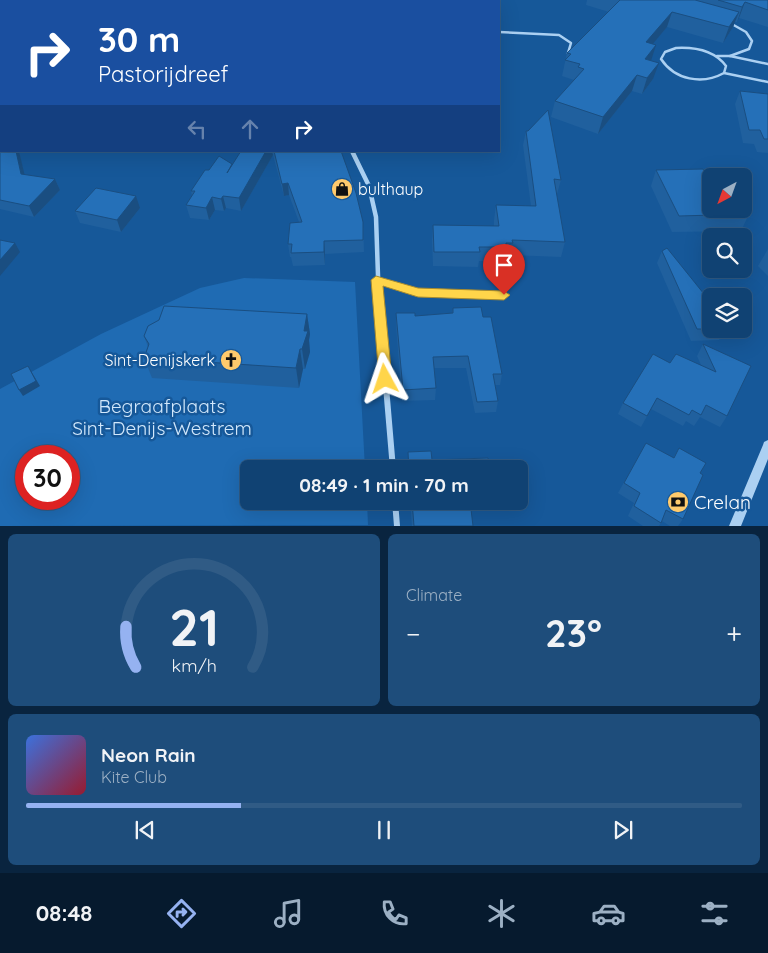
<!DOCTYPE html>
<meta charset="utf-8">
<style>
:root{--surface:#104273;--page:#1e4d7b;--text:#f1f3f6;--muted:#9cb0c4;--line:#305b85;--accent:#95b2f1}
body{margin:0;font-family:Quicksand,sans-serif;background:var(--page);color:var(--text);height:100vh;display:flex;flex-direction:column;font-size:19px;white-space:nowrap}
*{box-sizing:border-box;margin:0}
p{font-size:16px;color:var(--muted)}
.icon{flex:none;width:28px;height:28px;fill:none;stroke:currentColor;stroke-width:2;stroke-linecap:round;stroke-linejoin:round}
.map{position:relative;height:526px;overflow:hidden}
.panel{display:flex;flex-direction:column;gap:8px;padding:8px;background:#09243f;flex:1}
.panel>*{flex:none}
.hud{position:absolute;left:0px;top:0px;width:500px;height:152px;box-shadow:0 5px 20px #0002,0 0 0 1px var(--line);background:#1a4fa0;color:#fff;overflow:hidden}
.needle{width:32px;rotate:221deg}
.controls{position:absolute;left:702px;top:168px;display:grid;gap:10px}
.controls a{display:grid;place-items:center;width:50px;height:50px;border-radius:8px;background:var(--surface);box-shadow:0 5px 20px #0002,0 0 0 1px var(--line);font-size:25px}
.speed{position:absolute;left:15px;top:445px;display:flex;gap:10px;font-size:25px;font-weight:700;text-align:center}
.speed>*{display:grid;place-content:center;width:65px;height:65px;border-radius:50%;background:var(--surface);box-shadow:0 5px 20px #0002,0 0 0 1px var(--line);line-height:1}
.speed .limit{border:8px solid #d22;background:#fff;color:#111}
.pin{position:absolute;display:grid;place-items:center;width:42px;height:42px;color:#fff;margin:-51px -21px;border-radius:50% 50% 50% 0;rotate:-45deg;box-shadow:0 0 5px #0007}
.pin .icon{rotate:45deg}
.me{position:absolute;width:55px;margin:-28px;rotate:355deg;stroke-linejoin:round;filter:drop-shadow(0 0 4px #0008)}
.turn{display:flex;align-items:center;gap:18px;height:105px;padding:0 15px;font-size:22px}
.turn .icon{width:65px;height:65px;stroke-width:2.5}
.turn b{display:block;font-size:35px;line-height:42px}
.lanes{display:flex;align-items:center;height:48px;padding:0 15px;background:#0003;justify-content:center;gap:25px;direction:ltr}
.lanes .off{opacity:.35}
.big{font-size:38px;font-weight:700;line-height:1.1}
.panel .tile{flex:1;display:flex;flex-direction:column;justify-content:center;gap:8px;min-width:0;padding:0 18px;border-radius:8px;background:var(--page)}
.panel .dial{align-items:center;gap:0}
.dial svg{height:130px;overflow:visible;fill:none;stroke:var(--line);stroke-width:7;stroke-linecap:round;text-anchor:middle}
.dial text{fill:var(--text);stroke:none}
.song{display:flex;align-items:center;gap:15px}
.cover{width:60px;height:60px;border-radius:8px;background:linear-gradient(135deg,hsl(220 70% 55%),hsl(350 70% 35%))}
.played{height:5px;border-radius:2px;background:linear-gradient(90deg,var(--accent) 30%,var(--line) 30%)}
.keys{display:flex;justify-content:space-around;direction:ltr}
.heat{display:flex;justify-content:space-between;align-items:center;font-size:28px;direction:ltr}
.panel .tiles{flex:1;display:grid;gap:8px;grid-template-columns:1fr 1fr}
.tile:last-child{grid-column:span 2}
.trip{position:absolute;left:240px;top:460px;width:288px;height:50px;border-radius:8px;background:var(--surface);box-shadow:0 5px 20px #0002,0 0 0 1px var(--line);font-weight:700;line-height:50px;text-align:center}
.tab-bar{display:flex;height:80px;justify-content:space-around;align-items:center;background:#061a2e;color:var(--muted)}
.tab-bar .icon{width:35px;height:35px}
.tab-bar .active{color:var(--accent)}
.tab-bar b{font-size:22px;color:var(--text)}
.map>svg:first-child{display:block}
.green{fill:#1f6bb3;fill-rule:evenodd}
.lines{fill:none;stroke-linecap:round;stroke-linejoin:round}
.service{stroke:#abd0f2;stroke-width:2.5}
.minor-far1{stroke:#abd0f2;stroke-width:4.5}
.minor{stroke:#abd0f2;stroke-width:6}
.tertiary{fill:#abd0f2;fill-rule:evenodd}
.wall{fill:#20609e}
.shaded-wall{fill:#1a4e81}
.building{fill:#2570b8;stroke:#1a4e81}
.route{fill:#ffd54a;stroke:#a68a30}
.labels{text-anchor:middle;dominant-baseline:central;stroke-width:5;stroke-linejoin:round;paint-order:stroke}
.poi-label{font-size:16px;fill:#fff;stroke:#165899;text-anchor:start}
.near-park-label{font-size:19px;fill:#d2e8fc;stroke:#165899}
.near-poi-label{font-size:19px;fill:#fff;stroke:#165899;text-anchor:start}
</style>
<div class="map">
<svg width="768" height="526" viewBox="0 0 768 526">
<rect width="100%" height="100%" fill="#165899"/>
<path class="green" d="M 244,278 L 355,282 L 365,469 L 249,469 L 249,501 L 367,501 L 368,525 L 0,526 L 0,389 L 101,334 L 200,288 ZM 26,456 L 69,456 L 69,499 L 26,499 Z"/>
<g class="lines">
<g class="service">
<polyline points="730,23 746,32 752,41 749,49 730,56"/>
<polyline points="499,32 559,35 571,43 568,53"/>
<path d="M 676,48 C 695,47 714,50 726,66 L 724,73 C 702,85 675,80 661,59 L 665,52 Z"/>
<polyline points="717,56 730,56 768,64"/>
<polyline points="724,73 768,82"/>
</g>
<g class="minor-far1">
<polyline points="352,151 369,186 376,217 379,305"/>
<polyline points="377,280 418,293 504,295"/>
</g>
<g class="minor">
<polyline points="379,304 393,469"/>
<polyline points="395,501 397,526"/>
</g>
<polygon class="tertiary" points="768,440 768,459 741,526 729,526 763,445 764,442"/>
</g>
<g class="wall">
<rect x="442" y="0" width="26" height="1"/>
<polygon points="587,0 768,0 768,27 739,18 737,22 735,22 733,27 723,43 667,27 652,44 651,61 653,79 642,94 632,91 598,134 551,117 555,101 574,80 562,76 567,53 609,12 586,5"/>
<polygon points="740,91 768,94 768,153 757,152 754,144 743,143 735,104"/>
<polygon points="526,131 561,180 557,194 556,194 565,242 561,257 511,255 510,258 504,258 503,261 479,261 478,267 433,266 432,240 433,225 494,226 494,220 496,205 531,206 523,145"/>
<polygon points="0,138 1,151 19,151 24,175 55,179 60,190 34,217 0,209"/>
<polygon points="241,151 341,151 363,222 364,252 325,254 325,265 293,266 291,257 290,257 288,244 299,222 289,195 284,196 273,155 241,211 226,208 224,211 215,210 209,220 190,218 186,205 192,196 191,191 209,170 232,165"/>
<polygon points="656,170 711,209 749,214 741,231 672,232 651,186"/>
<polygon points="140,208 121,232 80,223 75,211"/>
<polygon points="768,249 768,276 758,266"/>
<polygon points="662,251 711,329 738,329 734,336 721,337 719,340 691,341 657,263"/>
<polygon points="453,308 483,317 502,374 500,385 495,385 498,401 496,412 475,413 466,368 434,368 436,388 435,400 402,401 396,325 396,313 415,316 452,313"/>
<polygon points="307,314 310,334 309,340 310,352 305,369 303,369 299,388 152,378 144,358 148,347 144,336"/>
<polygon points="703,344 751,366 727,416 720,427 700,417 694,426 686,421 683,426 651,409 641,427 618,414 623,403 670,363 701,365 697,356"/>
<polygon points="646,443 673,458 679,448 700,473 683,519 678,526 670,526 662,521 659,526 643,526 628,516 634,503 618,493"/>
<polygon points="408,452 432,460 490,469 408,469"/>
<polygon points="410,501 470,501 473,526 412,526"/>
</g>
<g class="shaded-wall">
<polygon points="745,2 739,18 737,22 742,7"/>
<polygon points="672,12 667,27 641,58 646,42"/>
<polygon points="739,12 733,27 723,43 729,27"/>
<polygon points="656,45 651,61 645,59"/>
<polygon points="659,63 653,79 642,94 647,78"/>
<polygon points="637,75 632,91 598,134 603,117"/>
<polygon points="16,151 19,151 27,185 21,174"/>
<polygon points="266,151 272,151 273,155 241,211 239,198"/>
<polygon points="55,179 60,190 34,217 29,206"/>
<polygon points="288,183 289,195 284,196 282,184"/>
<polygon points="136,196 140,208 121,232 117,220"/>
<polygon points="223,196 226,208 224,211 221,199"/>
<polygon points="212,197 215,210 209,220 206,208"/>
<polygon points="324,241 325,254 325,265 324,252"/>
<polygon points="15,243 20,252 0,276 0,260"/>
<polygon points="307,314 310,334 309,340 310,352 305,369 302,349 304,331"/>
<polygon points="300,349 303,369 299,388 296,368"/>
<polygon points="28,366 40,386 23,396 19,390"/>
</g>
<g class="building">
<polygon points="80,0 277,0 277,1 79,1"/>
<rect x="310" y="0" width="73" height="1"/>
<polygon points="620,0 695,0 739,12 729,27 672,12 646,42 656,45 645,59 659,63 647,78 637,75 603,117 555,101 584,69 578,67 580,64 565,60 571,54 567,53"/>
<polygon points="718,0 768,0 768,10 745,2 742,7"/>
<polygon points="740,91 768,94 768,139 764,139 760,130 749,130"/>
<polygon points="548,110 561,180 554,179 565,242 512,240 513,243 506,243 506,247 479,247 480,252 434,252 433,225 499,226 496,205 536,206 526,131 528,131"/>
<polygon points="1,137 1,151 16,151 21,174 55,179 29,206 0,200 0,138"/>
<polygon points="241,151 266,151 239,198 223,196 221,199 212,197 206,208 186,205 195,191 191,191 205,170 209,170 219,156 232,164 227,173"/>
<polygon points="274,151 341,151 356,193 363,222 363,240 324,241 324,252 291,253 292,244 288,244 290,223 302,222 288,183 282,184"/>
<polygon points="703,169 711,184 711,209 744,209 744,205 749,214 679,216 656,170"/>
<polygon points="96,188 136,196 117,220 75,211"/>
<polygon points="0,240 15,243 0,260"/>
<polygon points="667,248 704,294 724,293 725,296 711,296 711,329 697,329 662,251"/>
<polygon points="164,306 307,314 304,331 308,331 302,349 300,349 296,368 144,358 149,344 144,336 148,326 159,320"/>
<polygon points="481,307 483,317 491,317 502,374 493,374 498,401 477,402 468,356 433,357 436,388 403,390 396,313 415,313 415,316 453,313 453,308"/>
<polygon points="703,344 751,366 727,416 706,405 701,415 692,410 689,415 657,398 647,416 623,403 653,354 670,363 676,354 716,372"/>
<polygon points="28,366 36,381 19,390 11,374"/>
<polygon points="646,443 674,458 679,448 706,463 700,473 703,475 683,519 666,510 661,523 634,506 640,493 624,483"/>
<polygon points="431,451 432,460 488,458 490,469 409,469 408,452"/>
<polygon points="412,501 470,501 473,526 414,526"/>
</g>
<polygon class="route" points="376,276 418,288 504,291 510,295 504,300 418,297 383,286 392,379 390,383 385,384 380,383 379,379 371,280"/>
<defs>
<g id="shop-disc" transform="scale(1.125)"><circle r="9.5" fill="#ffca6c" stroke="#165899"/><path d="M-5-2.5h2.3a2.7 3.5 0 0 1 5.4 0H5L5.5 6h-11ZM-1.5-2.5h3a1.5 2.3 0 0 0-3 0Z" fill="#111"/></g>
<g id="church-disc" transform="scale(1.125)"><circle r="9.5" fill="#ffca6c" stroke="#165899"/><path d="M-1.2-6h2.4v3.5h3.3v2.4h-3.3V6h-2.4V-.1h-3.3v-2.4h3.3Z" fill="#111"/></g>
<g id="bank-disc" transform="scale(1.125)"><circle r="9.5" fill="#ffca6c" stroke="#165899"/><path d="M-6-4H6V4H-6ZM0-2.3a2.3 2.3 0 1 0 0 4.6a2.3 2.3 0 1 0 0-4.6Z" fill="#111"/></g>
</defs>
<g fill-rule="evenodd">
<use href="#shop-disc" x="342" y="189"/>
<use href="#church-disc" x="231" y="360"/>
<use href="#bank-disc" x="678" y="502"/>
</g>
<g class="labels">
<g class="poi-label">
<text x="358" y="189">bulthaup</text>
<text x="215" y="360" text-anchor="end">Sint-Denijskerk</text>
</g>
<g class="near-park-label">
<text x="162" y="406">Begraafplaats<tspan x="162" dy="22">Sint-Denijs-Westrem</tspan></text>
</g>
<g class="near-poi-label">
<text x="694" y="502">Crelan</text>
</g>
</g>
</svg>
<div class="controls">
<a><svg class="needle" viewBox="-14 -14 28 28"><path d="M0-13l5 13h-10z" fill="#e53935"/><path d="M0 13l5-13h-10z" fill="#9cb0c4"/></svg></a>
<a><svg class="icon" aria-label="search" viewBox="0 0 24 24"><circle cx="10" cy="10" r="6"/><path d="M15 15l6 6"/></svg></a>
<a><svg class="icon" aria-label="layers" viewBox="0 0 24 24"><path d="M12 4l9 5-9 5-9-5zM3 14l9 5 9-5"/></svg></a>
</div>
<div class="speed"><div class="limit">30</div></div>
<div class="pin" style="left:504px;top:295px;background:#d93025"><svg class="icon" aria-label="arrive" viewBox="0 0 24 24"><path d="M6 21V4h12l-3 4 3 4H6"/></svg></div>
<svg class="me" style="left:385px;top:379px" viewBox="-20 -20 40 40"><path d="M0-17L14 15 0 8-14 15z" fill="#ffd54a" stroke="#fff" stroke-width="4"/></svg>
<div class="trip">08:49 · 1 min · 70 m</div>
<div class="hud">
<div class="turn"><svg class="icon" aria-label="right" viewBox="0 0 24 24"><path d="M7 20v-9h11M14 6l5 5-5 5"/></svg><div><b>30 m</b>Pastorijdreef</div></div>
<div class="lanes"><svg class="icon off" aria-label="left" viewBox="0 0 24 24"><path d="M17 20v-9H6M10 6l-5 5 5 5"/></svg><svg class="icon off" aria-label="ahead" viewBox="0 0 24 24"><path d="M12 20V5M6 11l6-6 6 6"/></svg><svg class="icon" aria-label="right" viewBox="0 0 24 24"><path d="M7 20v-9h11M14 6l5 5-5 5"/></svg></div>
</div>
</div>
<section class="panel">
<div class="tiles">
<div class="tile dial"><svg viewBox="0 0 100 80">
<path d="M14 69A42 42 0 1 1 86 69"/>
<path d="M14 69A42 42 0 0 1 8 44" stroke="#95b2f1"/>
<text x="50" y="56" font-size="32" font-weight="700">21</text>
<text x="50" y="72" font-size="11">km/h</text>
</svg></div>
<div class="tile"><p>Climate</p>
<div class="heat"><a>−</a><b class="big">23°</b><a>+</a></div>
</div>
<div class="tile">
<div class="song"><i class="cover"></i><div><b>Neon Rain</b><p>Kite Club</p></div></div>
<div class="played"></div>
<div class="keys"><svg class="icon" aria-label="previous" viewBox="0 0 24 24"><path d="M18 5L8 12l10 7zM5 5v14"/></svg><svg class="icon" aria-label="pause" viewBox="0 0 24 24"><path d="M8 5v14M16 5v14"/></svg><svg class="icon" aria-label="next" viewBox="0 0 24 24"><path d="M6 5l10 7-10 7zM19 5v14"/></svg></div>
</div>
</div>
</section>
<nav class="tab-bar">
<b>08:48</b>
<svg class="icon active" aria-label="directions" viewBox="0 0 24 24"><path d="M12 3l9 9-9 9-9-9zM9 14v-3h6M13 9l2 2-2 2"/></svg>
<svg class="icon" aria-label="music" viewBox="0 0 24 24"><path d="M9 18V5l10-2v13"/><circle cx="6" cy="18" r="3"/><circle cx="16" cy="16" r="3"/></svg>
<svg class="icon" aria-label="phone" viewBox="0 0 24 24"><path d="M5 4h4l2 5-3 2q2 4 5 5l2-3 5 2v4C11 20 4 13 5 4z"/></svg>
<svg class="icon" aria-label="climate" viewBox="0 0 24 24"><path d="M12 3v18M4 7l16 10M4 17L20 7"/></svg>
<svg class="icon" aria-label="car" viewBox="0 0 24 24"><path d="M5 17H2v-5l4-1 3-4h7l3 4 3 1v5h-3M9 17h6M6 11h13"/><circle cx="7" cy="17" r="2"/><circle cx="17" cy="17" r="2"/></svg>
<svg class="icon" aria-label="filters" viewBox="0 0 24 24"><path d="M4 7h16M4 17h16"/><circle cx="9" cy="7" r="2"/><circle cx="15" cy="17" r="2"/></svg>
</nav>
